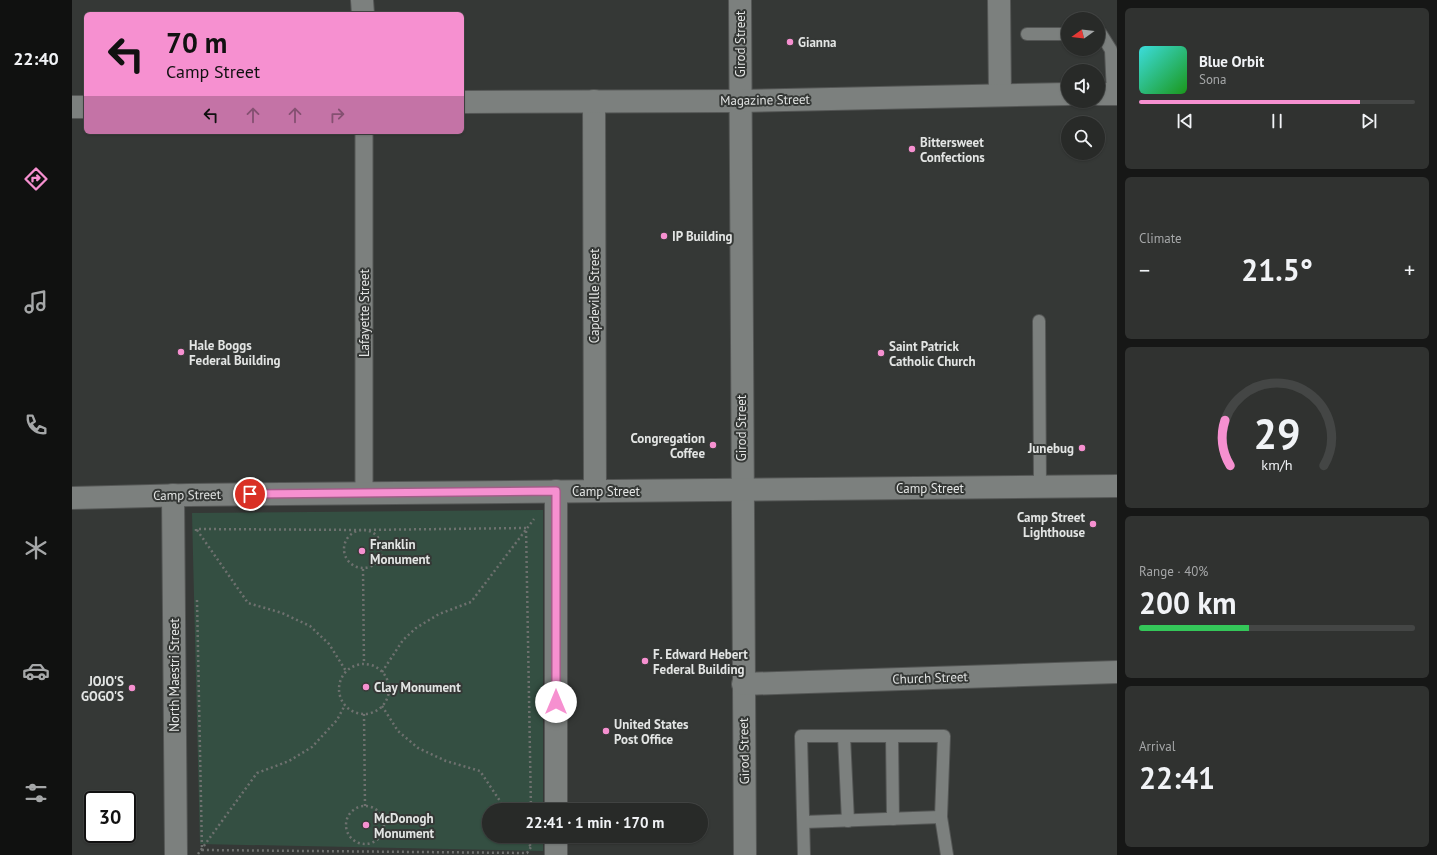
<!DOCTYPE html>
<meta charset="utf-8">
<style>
:root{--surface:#282a28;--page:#303230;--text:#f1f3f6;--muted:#a5a7a8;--line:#444645;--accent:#f690d0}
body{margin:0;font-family:"PT Sans",sans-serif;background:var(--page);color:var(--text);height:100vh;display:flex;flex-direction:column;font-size:15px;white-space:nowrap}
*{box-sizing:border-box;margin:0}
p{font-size:13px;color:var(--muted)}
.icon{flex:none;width:22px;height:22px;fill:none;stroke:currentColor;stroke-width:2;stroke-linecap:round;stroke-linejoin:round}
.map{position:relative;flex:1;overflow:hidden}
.drawer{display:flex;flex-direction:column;gap:8px;padding:8px;background:#161716;width:320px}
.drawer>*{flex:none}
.guide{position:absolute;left:12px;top:12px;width:380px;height:122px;border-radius:6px;box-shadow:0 1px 3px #0004,0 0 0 1px var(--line);background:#f690d0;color:#111;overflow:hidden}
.needle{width:26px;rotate:255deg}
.fabs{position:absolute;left:989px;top:12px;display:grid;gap:8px}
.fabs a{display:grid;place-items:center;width:44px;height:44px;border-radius:50%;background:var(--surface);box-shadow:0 1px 3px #0004,0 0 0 1px var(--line);font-size:20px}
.speed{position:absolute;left:12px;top:791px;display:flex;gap:8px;font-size:20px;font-weight:700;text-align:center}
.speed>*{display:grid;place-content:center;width:52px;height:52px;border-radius:50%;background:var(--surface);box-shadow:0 1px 3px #0004,0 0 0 1px var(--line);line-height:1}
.speed .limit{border:2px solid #111;border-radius:6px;background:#fff;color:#111}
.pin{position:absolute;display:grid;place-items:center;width:34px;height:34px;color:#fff;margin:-17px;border:2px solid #fff;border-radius:50%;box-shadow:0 1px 4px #0007}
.me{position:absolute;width:44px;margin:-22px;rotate:0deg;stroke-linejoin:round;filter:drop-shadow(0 0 3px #0008)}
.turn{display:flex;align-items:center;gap:14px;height:84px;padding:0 16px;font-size:18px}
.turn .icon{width:52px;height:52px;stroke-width:2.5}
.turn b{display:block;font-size:28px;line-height:34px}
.lanes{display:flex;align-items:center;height:38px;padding:0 16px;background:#0003;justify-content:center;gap:20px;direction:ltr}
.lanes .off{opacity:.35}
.big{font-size:30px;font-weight:700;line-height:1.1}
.drawer .card{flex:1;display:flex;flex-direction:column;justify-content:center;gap:6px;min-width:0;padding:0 14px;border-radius:6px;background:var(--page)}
.drawer .dial{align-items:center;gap:0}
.dial svg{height:104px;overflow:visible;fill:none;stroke:var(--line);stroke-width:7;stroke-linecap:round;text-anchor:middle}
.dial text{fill:var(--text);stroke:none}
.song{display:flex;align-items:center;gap:12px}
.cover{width:48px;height:48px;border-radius:6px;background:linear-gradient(135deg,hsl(180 70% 55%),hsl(120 70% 35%))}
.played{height:4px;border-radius:2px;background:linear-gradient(90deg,var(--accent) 80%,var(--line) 80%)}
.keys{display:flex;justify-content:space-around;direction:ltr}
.heat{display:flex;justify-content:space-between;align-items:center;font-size:22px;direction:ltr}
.charge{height:6px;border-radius:3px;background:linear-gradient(90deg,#34c759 40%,var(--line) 0)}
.trip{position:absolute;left:410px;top:803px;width:226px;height:40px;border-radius:20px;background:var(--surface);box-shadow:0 1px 3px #0004,0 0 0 1px var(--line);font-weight:700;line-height:40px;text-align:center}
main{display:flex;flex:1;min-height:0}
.tab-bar{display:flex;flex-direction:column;width:72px;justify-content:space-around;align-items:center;background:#101110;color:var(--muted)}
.tab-bar .icon{width:28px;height:28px}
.tab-bar .current{color:var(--accent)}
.tab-bar b{font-size:18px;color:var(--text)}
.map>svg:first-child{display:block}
.green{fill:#344f42}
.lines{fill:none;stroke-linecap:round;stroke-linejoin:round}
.service-casing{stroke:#545655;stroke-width:14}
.pedestrian-casing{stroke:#545655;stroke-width:19}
.minor-casing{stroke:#545655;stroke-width:24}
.tertiary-casing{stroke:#545655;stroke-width:24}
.path{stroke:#6e716f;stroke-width:2.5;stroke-dasharray:2 3;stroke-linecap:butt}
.service{stroke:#7c807e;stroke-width:12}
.pedestrian{stroke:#7c807e;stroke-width:17}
.minor{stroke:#7c807e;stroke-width:22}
.tertiary{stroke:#7c807e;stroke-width:22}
.route-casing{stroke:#a05e87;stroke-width:10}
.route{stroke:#f690d0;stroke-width:7}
.poi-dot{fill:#f690d0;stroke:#353836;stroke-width:1.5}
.labels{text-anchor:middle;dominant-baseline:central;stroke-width:4;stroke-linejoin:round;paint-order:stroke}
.poi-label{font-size:13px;font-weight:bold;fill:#e3e5e4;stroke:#353836;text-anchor:start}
.street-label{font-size:13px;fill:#e3e5e4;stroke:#353836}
</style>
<main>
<nav class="tab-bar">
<b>22:40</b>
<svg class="icon current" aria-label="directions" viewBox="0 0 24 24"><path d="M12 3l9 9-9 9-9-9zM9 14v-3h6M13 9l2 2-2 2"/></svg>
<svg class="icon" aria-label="music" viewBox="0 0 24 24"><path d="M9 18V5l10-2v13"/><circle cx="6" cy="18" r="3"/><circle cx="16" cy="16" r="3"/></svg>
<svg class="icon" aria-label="phone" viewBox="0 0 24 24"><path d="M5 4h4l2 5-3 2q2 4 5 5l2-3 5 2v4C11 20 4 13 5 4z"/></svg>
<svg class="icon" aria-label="climate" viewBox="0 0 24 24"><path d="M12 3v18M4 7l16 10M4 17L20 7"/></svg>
<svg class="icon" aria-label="car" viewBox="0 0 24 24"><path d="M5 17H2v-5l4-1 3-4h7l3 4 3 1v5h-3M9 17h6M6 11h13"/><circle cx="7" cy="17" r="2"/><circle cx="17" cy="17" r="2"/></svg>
<svg class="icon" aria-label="filters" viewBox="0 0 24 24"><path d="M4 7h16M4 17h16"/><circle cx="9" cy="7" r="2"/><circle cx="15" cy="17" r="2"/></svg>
</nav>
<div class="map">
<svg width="1045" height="855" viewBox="0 0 1045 855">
<rect width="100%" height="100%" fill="#353836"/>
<polygon class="green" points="471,510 471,810 417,810 417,836 471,836 471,851 128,844 120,513"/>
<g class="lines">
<g class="service-casing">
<g id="service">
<polyline points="955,34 996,34"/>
<polyline points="1026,34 1029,34 1039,50 1041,94"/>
<polyline points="967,321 968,487"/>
<polyline points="772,736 776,821"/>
<polyline points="820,736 821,819"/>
<polyline points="732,822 869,817"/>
<polyline points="732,855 729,736 872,736 869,817 875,855"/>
</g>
</g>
<g class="pedestrian-casing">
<polyline id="pedestrian" points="292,132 292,493"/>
</g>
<g class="minor-casing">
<g id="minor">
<polyline points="290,0 291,14"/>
<polyline points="668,0 673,855"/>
<polyline points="927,0 928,95"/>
<polyline points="522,101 523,491"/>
<polyline points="484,491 484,810"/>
<polyline points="101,495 104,855"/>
<polyline points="0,498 117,495 1045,486"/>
<polyline points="671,684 1045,672"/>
<polyline points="484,836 484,855"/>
</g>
</g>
<g class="tertiary-casing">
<g id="tertiary">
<polyline points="1026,94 1045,94"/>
<polyline points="390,102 667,101 996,94"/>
<polyline points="0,107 14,107"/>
</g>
</g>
<g class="path">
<circle cx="291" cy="549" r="19"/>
<polyline points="125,530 176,603 210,613 238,626 257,644 274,671"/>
<polyline points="124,531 124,529 291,530 454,528 459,810"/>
<polyline points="291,569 292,664"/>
<polyline points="125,600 130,850 455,853 459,847 459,836"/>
<circle cx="292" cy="689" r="25"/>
<polyline points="310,672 331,640 344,628 367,614 399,602 462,519"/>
<polyline points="310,706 326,731 346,748 374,761 408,771 434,810"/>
<polyline points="292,714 293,806"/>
<circle cx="293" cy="825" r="19"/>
<polyline points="452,836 459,847"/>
<polyline points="126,854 185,773 217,761 240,747 265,720 273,705"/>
</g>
<use href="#service" class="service"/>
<use href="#pedestrian" class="pedestrian"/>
<use href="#minor" class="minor"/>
<use href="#tertiary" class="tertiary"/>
</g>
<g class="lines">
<g class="route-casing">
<polyline id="route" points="178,494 484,491 484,702"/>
</g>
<use href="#route" class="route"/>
</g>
<g class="poi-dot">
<circle cx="718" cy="42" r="4"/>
<circle cx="840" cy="149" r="4"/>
<circle cx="592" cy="236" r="4"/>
<circle cx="109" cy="352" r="4"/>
<circle cx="809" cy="353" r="4"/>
<circle cx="641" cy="445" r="4"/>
<circle cx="1010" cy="448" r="4"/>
<circle cx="1021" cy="524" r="4"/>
<circle cx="290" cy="551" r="4"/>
<circle cx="573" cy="661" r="4"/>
<circle cx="294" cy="687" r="4"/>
<circle cx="60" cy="688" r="4"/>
<circle cx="534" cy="731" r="4"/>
<circle cx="294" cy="825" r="4"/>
</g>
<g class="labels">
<g class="poi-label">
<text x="726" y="42">Gianna</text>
<text x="848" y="142">Bittersweet<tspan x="848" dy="15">Confections</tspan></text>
<text x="600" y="236">IP Building</text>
<text x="117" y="345">Hale Boggs<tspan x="117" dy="15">Federal Building</tspan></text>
<text x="817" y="346">Saint Patrick<tspan x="817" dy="15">Catholic Church</tspan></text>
<text x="633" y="438" text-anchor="end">Congregation<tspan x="633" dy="15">Coffee</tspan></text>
<text x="1002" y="448" text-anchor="end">Junebug</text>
<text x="1013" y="517" text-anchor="end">Camp Street<tspan x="1013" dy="15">Lighthouse</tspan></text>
<text x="298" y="544">Franklin<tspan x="298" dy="15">Monument</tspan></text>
<text x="581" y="654">F. Edward Hebert<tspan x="581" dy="15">Federal Building</tspan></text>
<text x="52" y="681" text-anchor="end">JOJO'S<tspan x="52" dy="15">GOGO'S</tspan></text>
<text x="302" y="687">Clay Monument</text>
<text x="542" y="724">United States<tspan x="542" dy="15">Post Office</tspan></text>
<text x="302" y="818">McDonogh<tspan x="302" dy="15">Monument</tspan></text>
</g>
<g class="street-label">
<text transform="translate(668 44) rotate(-90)">Girod Street</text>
<text transform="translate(693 100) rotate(-1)">Magazine Street</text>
<text transform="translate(522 296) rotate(-90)">Capdeville Street</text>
<text transform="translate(292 313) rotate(-90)">Lafayette Street</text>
<text transform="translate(669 428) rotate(-90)">Girod Street</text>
<text x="858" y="488">Camp Street</text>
<text x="534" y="491">Camp Street</text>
<text transform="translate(115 495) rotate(-1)">Camp Street</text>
<text transform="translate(102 675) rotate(-90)">North Maestri Street</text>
<text transform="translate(858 678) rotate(-2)">Church Street</text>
<text transform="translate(672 751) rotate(-91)">Girod Street</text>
</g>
</g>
</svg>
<div class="fabs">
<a><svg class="needle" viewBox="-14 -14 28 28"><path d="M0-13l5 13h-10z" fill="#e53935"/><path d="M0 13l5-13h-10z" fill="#a5a7a8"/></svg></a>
<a><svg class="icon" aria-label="sound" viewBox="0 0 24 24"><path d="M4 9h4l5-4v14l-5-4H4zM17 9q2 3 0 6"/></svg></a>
<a><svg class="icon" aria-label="search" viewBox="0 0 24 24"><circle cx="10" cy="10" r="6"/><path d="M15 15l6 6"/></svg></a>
</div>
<div class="speed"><div class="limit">30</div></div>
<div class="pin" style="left:178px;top:494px;background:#d93025"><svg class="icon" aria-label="arrive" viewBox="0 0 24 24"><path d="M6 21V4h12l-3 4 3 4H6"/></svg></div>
<svg class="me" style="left:484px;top:702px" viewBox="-20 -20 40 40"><circle r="19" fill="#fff"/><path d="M0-13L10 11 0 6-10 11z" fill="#f690d0"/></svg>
<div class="trip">22:41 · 1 min · 170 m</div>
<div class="guide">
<div class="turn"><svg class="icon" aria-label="left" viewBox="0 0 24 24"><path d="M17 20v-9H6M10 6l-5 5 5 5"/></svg><div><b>70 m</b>Camp Street</div></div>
<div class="lanes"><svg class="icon" aria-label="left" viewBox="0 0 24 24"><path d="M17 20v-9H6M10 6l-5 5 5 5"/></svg><svg class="icon off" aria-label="ahead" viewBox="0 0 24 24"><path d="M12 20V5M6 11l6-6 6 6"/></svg><svg class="icon off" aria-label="ahead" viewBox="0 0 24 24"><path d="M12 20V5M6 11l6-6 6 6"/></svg><svg class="icon off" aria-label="right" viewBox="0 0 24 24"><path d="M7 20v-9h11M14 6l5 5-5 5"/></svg></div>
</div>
</div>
<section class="drawer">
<div class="card">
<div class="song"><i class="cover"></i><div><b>Blue Orbit</b><p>Sona</p></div></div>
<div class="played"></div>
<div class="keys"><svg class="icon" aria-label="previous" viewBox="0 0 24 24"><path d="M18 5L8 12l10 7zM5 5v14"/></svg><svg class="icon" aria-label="pause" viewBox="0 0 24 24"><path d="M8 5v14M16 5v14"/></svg><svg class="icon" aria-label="next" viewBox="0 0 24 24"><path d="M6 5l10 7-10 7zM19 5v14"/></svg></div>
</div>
<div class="card"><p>Climate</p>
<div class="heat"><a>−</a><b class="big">21.5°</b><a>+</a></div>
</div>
<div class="card dial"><svg viewBox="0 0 100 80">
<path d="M14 69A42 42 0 1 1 86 69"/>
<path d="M14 69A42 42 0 0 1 10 34" stroke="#f690d0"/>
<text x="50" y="56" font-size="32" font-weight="700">29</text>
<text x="50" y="72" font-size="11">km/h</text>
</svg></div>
<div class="card"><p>Range · 40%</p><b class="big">200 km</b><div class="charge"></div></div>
<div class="card"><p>Arrival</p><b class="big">22:41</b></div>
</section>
</main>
